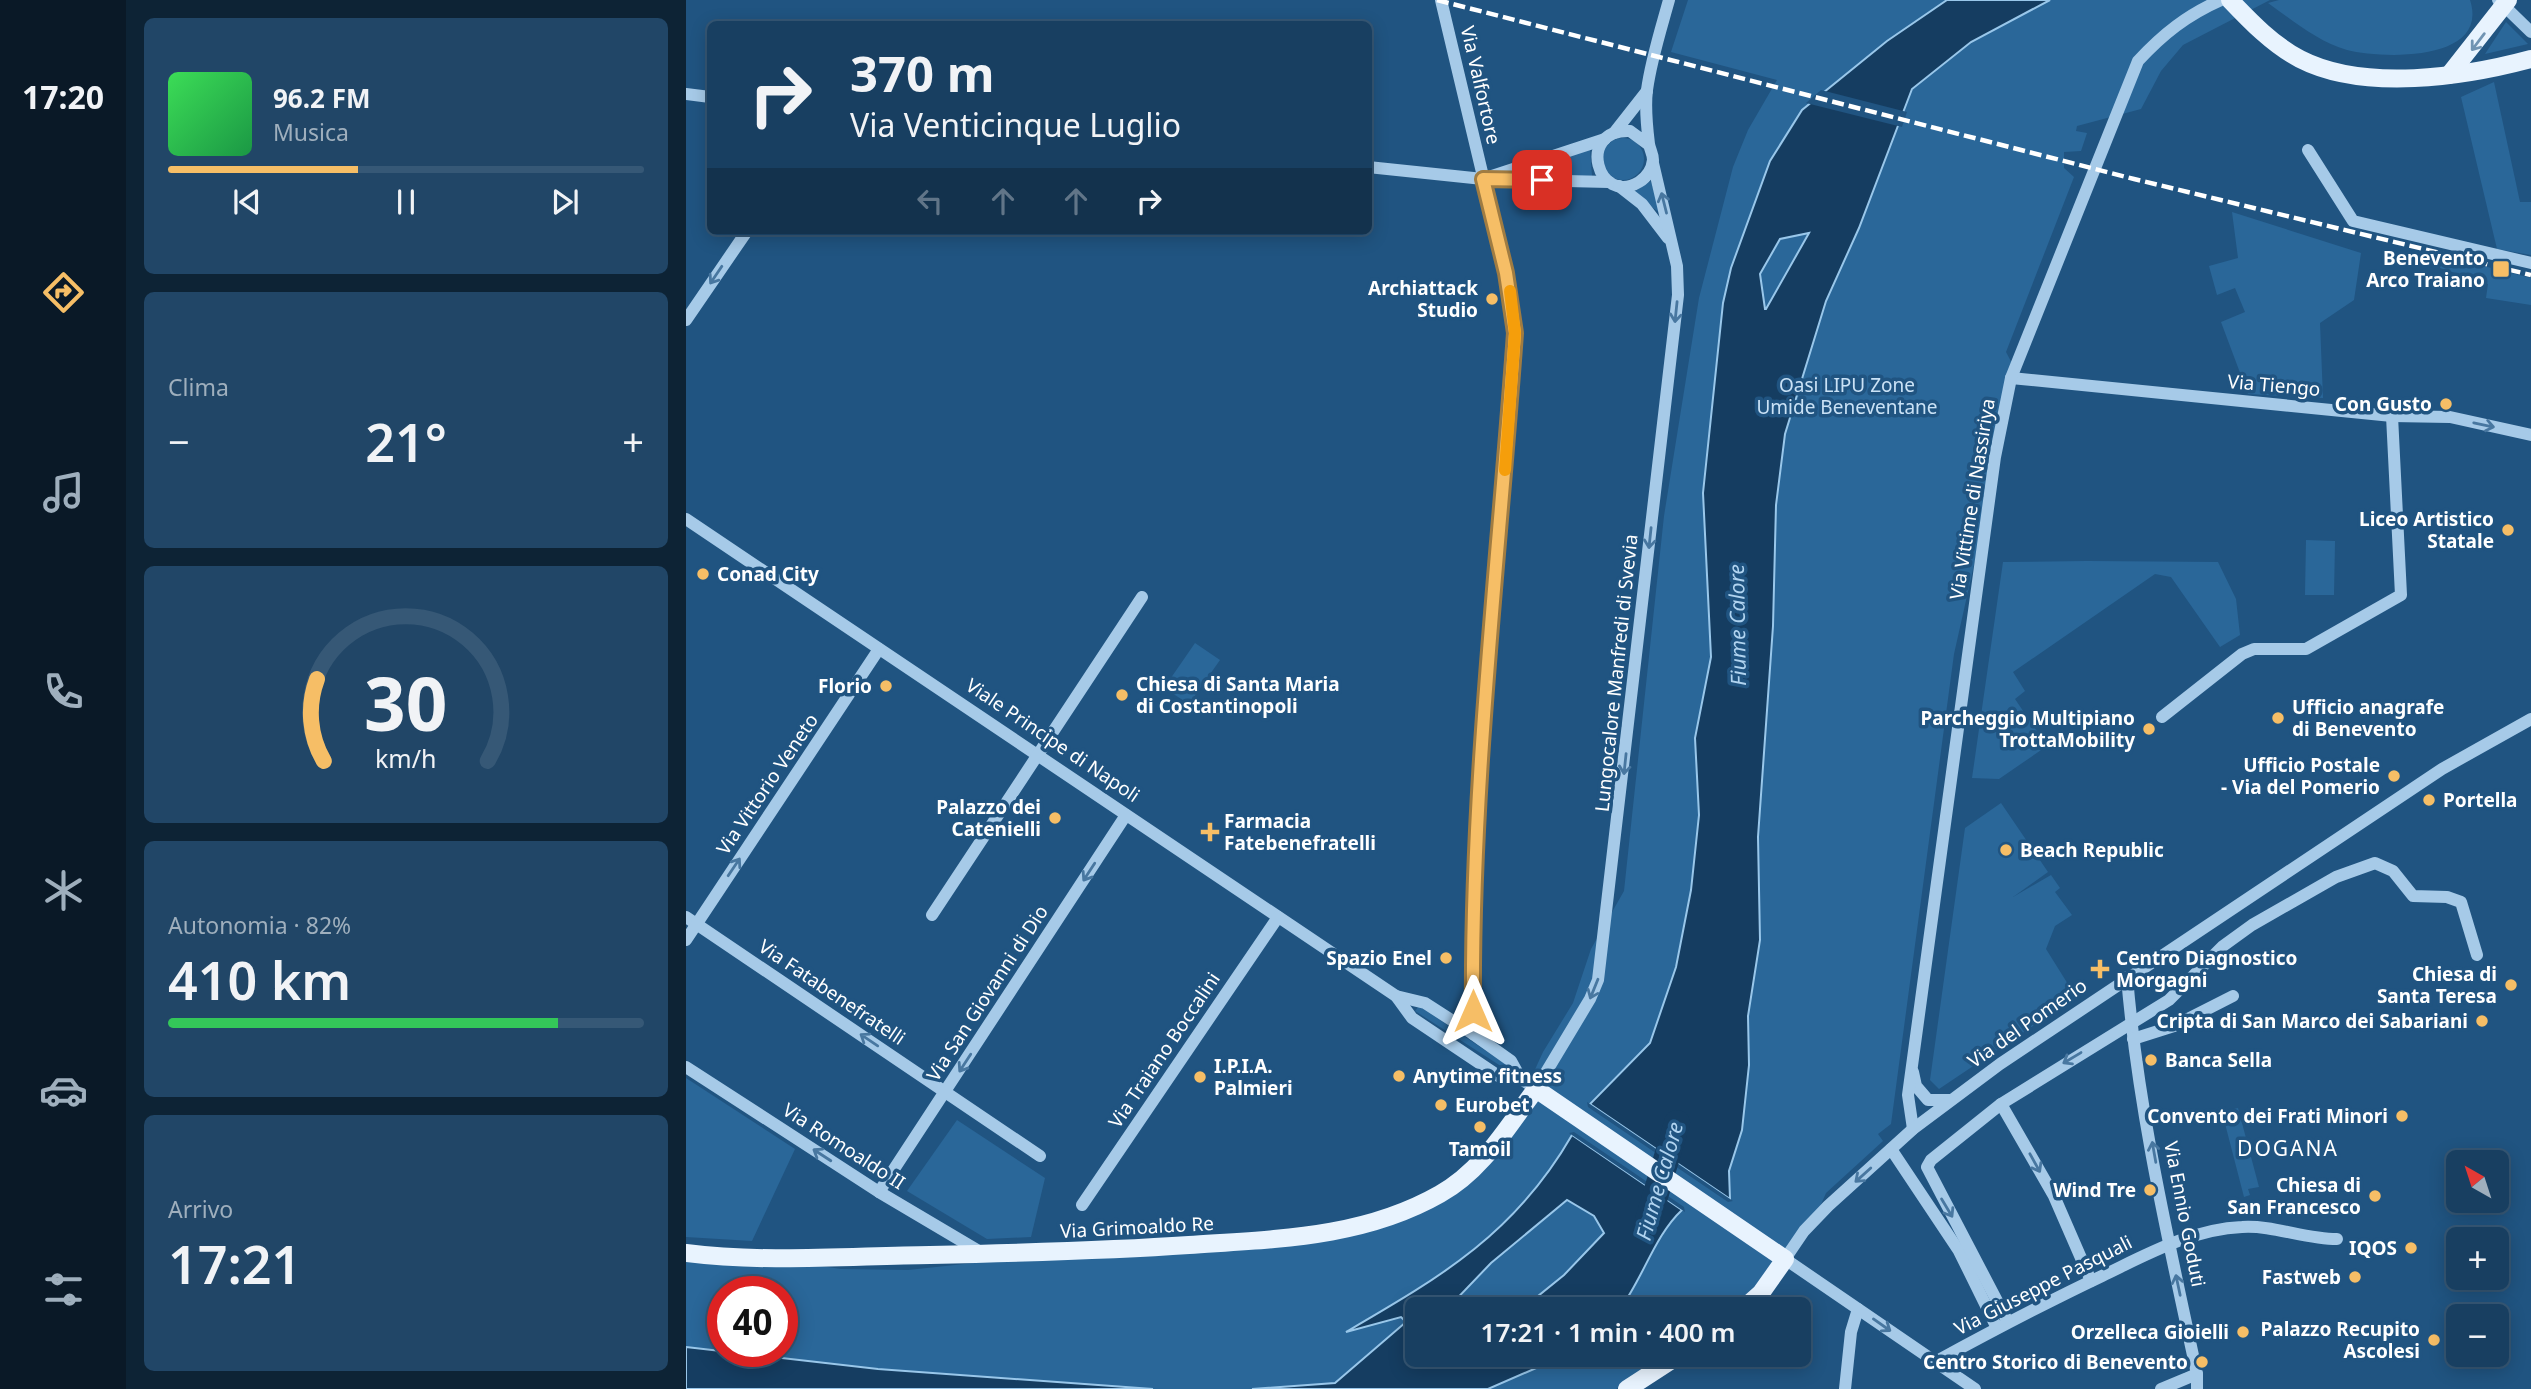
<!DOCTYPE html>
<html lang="it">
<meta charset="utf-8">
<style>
:root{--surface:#183f61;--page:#214667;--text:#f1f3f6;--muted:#9fafbd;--line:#365876;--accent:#f6be66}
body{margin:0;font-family:"Noto Sans",sans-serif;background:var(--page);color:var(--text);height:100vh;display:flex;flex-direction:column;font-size:26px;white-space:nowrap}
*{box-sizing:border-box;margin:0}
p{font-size:23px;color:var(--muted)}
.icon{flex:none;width:38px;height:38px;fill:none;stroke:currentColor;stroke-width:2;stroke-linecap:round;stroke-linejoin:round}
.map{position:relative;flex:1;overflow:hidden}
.drawer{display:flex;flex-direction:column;gap:18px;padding:18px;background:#0d2335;width:560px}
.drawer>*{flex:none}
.banner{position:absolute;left:21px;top:21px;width:665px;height:214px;border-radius:10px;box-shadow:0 4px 18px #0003,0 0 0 2px var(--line);background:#183f61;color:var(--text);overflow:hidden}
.needle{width:46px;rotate:321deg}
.buttons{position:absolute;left:1760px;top:1150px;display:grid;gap:14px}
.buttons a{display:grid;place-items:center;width:63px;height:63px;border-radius:10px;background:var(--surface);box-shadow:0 4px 18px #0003,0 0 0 2px var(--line);font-size:35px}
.speed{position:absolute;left:21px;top:1276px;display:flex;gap:14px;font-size:35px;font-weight:700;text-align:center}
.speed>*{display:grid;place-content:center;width:91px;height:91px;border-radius:50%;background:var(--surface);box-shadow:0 4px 18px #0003,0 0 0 2px var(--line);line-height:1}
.speed .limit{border:10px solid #d22;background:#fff;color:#111}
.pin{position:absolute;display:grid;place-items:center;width:60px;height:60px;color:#fff;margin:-30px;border-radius:14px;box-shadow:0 4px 10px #0006}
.me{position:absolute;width:77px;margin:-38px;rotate:0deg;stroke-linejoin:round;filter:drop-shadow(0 0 5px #0008)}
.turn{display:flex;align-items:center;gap:24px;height:147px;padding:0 28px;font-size:32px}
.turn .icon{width:91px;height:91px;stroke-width:2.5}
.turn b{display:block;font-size:49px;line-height:60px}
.lanes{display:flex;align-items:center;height:66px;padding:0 28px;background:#0003;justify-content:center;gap:35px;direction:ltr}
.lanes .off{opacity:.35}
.big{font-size:52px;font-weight:600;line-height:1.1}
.drawer .tile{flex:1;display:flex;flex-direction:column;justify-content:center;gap:10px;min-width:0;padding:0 24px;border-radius:10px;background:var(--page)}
.drawer .dial{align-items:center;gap:0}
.dial svg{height:182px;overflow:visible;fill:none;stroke:var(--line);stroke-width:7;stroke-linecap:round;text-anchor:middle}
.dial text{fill:var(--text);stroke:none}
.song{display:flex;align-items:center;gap:21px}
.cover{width:84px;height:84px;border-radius:10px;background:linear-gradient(135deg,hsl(130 70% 55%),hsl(140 70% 35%))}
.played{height:7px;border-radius:4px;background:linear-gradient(90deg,var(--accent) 40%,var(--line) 40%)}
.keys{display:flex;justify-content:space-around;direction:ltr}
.heat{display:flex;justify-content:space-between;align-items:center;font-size:38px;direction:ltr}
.charge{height:10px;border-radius:5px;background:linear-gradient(90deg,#34c759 82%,var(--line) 0)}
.trip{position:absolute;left:719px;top:1297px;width:406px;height:70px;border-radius:10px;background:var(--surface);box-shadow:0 4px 18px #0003,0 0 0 2px var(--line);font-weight:600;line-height:70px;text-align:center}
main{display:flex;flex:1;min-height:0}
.menu{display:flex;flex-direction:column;width:126px;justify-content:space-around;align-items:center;background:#0a1927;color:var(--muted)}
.menu .icon{width:49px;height:49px}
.menu .selected{color:var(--accent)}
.menu b{font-size:32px;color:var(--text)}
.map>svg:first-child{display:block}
.green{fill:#2a6799;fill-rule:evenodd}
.water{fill:#153d61;stroke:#99c7ea;stroke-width:2;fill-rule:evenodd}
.pier{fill:#205481}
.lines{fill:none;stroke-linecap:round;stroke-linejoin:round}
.river{stroke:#153d61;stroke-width:26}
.minor{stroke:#a6cae8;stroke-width:12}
.major{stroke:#e8f3fe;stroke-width:18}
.rail{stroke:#fff;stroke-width:4.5;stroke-dasharray:12 5;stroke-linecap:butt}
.oneway{stroke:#7094b3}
.oneway2{stroke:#4877a0}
.route-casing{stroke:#a07c42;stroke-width:18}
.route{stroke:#f6be66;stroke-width:12}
.slow{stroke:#f59e0b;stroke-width:12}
.poi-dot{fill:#f6be66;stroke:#205481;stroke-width:2.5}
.labels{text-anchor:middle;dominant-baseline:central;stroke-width:7;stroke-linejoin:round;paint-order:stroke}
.street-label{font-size:19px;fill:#fff;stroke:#205481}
.poi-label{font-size:19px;font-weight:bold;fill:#fff;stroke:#205481;text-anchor:end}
.park-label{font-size:19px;fill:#cae2f6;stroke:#205481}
.water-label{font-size:21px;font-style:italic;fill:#b1d4f0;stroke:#205481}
.neighbourhood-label{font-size:21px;letter-spacing:2px;fill:#fff;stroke:#205481}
</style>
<main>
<nav class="menu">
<b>17:20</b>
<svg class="icon selected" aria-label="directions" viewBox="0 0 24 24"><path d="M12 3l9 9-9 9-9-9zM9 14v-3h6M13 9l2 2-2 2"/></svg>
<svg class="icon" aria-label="music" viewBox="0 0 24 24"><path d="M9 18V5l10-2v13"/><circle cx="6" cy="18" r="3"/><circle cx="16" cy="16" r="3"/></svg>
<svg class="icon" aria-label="phone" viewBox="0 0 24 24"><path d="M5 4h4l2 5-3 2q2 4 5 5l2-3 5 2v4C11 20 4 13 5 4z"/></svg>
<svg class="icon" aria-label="climate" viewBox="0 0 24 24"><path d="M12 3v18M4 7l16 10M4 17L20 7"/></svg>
<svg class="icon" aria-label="car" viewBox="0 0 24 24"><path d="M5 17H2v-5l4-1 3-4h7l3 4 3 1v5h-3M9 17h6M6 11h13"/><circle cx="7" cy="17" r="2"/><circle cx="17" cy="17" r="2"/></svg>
<svg class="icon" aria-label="filters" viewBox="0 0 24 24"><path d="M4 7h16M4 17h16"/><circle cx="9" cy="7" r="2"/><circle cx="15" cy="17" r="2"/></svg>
</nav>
<section class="drawer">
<div class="tile">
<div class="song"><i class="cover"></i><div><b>96.2 FM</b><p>Musica</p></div></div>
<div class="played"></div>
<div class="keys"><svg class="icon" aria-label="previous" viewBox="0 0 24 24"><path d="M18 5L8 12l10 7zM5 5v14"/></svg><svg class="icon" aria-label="pause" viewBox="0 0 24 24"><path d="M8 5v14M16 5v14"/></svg><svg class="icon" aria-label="next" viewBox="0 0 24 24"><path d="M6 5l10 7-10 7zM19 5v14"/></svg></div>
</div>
<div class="tile"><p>Clima</p>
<div class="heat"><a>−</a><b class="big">21°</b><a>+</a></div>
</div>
<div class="tile dial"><svg viewBox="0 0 100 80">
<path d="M14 69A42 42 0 1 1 86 69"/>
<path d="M14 69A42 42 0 0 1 11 33" stroke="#f6be66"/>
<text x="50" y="56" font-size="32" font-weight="700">30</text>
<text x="50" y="72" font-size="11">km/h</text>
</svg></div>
<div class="tile"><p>Autonomia · 82%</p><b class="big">410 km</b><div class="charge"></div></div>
<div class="tile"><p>Arrivo</p><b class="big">17:21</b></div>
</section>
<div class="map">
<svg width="1845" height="1389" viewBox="0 0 1845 1389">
<rect width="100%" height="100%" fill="#205481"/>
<g class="green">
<path d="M 1002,0 L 1584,0 L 1497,45 L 1475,71 L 1455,109 L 1391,126 L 1390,131 L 1401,133 L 1395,151 L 1378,152 L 1378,168 L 1388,177 L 1320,352 L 1331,373 L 1268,654 L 1205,1124 L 1192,1134 L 1197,1141 L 1140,1193 L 1130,1216 L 1070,1288 L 1045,1309 L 732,1309 L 732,1354 L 986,1355 L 930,1389 L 0,1389 L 0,1246 L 155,1269 L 222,1270 L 678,1221 L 753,1186 L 789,1163 L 835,1100 L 857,1052 L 887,1003 L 905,949 L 938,891 L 978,516 L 1013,298 L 1047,167 L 1062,130 L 1091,80 L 985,52 ZM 37,1292 L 96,1292 L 96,1351 L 37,1351 Z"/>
<path d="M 1593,0 L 1784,0 C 1804,62 1697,59 1661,50 C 1632,42 1606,20 1582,3 Z"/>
<polygon points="1820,22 1842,44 1799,54"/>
<polygon points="1808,82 1834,202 1845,202 1845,255 1811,249 1775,97"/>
<circle cx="937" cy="159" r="21"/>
<polygon points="904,148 906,176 837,175 837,172"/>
<polygon points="965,181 974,213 946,193"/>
<polygon points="1546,212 1675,253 1668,300 1634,323 1637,398 1562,394 1535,322 1559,312 1549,288 1531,295 1523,266 1552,258"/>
<polygon points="1758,256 1845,278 1845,305 1800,298 1802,284 1754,268"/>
<polygon points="1620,540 1649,541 1648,595 1619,595"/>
<polygon points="1401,561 1532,562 1550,599 1554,635 1534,647 1485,577 1469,574 1327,672 1339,691 1329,699 1361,746 1313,779 1286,778 1317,562"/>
<polygon points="509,643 534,660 503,704 478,688"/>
<polygon points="1315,803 1362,872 1327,897 1365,875 1374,888 1369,892 1386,915 1369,926 1360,949 1390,997 1253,1089 1244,1080 1279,828"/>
<polygon points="733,1006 821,1065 821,1070 729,1011"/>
<polygon points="0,1078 109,1149 66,1241 0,1237"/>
<polygon points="1552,1108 1573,1187 1562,1189 1564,1195 1558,1197 1536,1112"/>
<polygon points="271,1120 359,1178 345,1237 301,1239 221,1191"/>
</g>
<g class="water">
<path d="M 1261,0 L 1364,0 L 1285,42 L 1226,89 L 1173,228 L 1140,301 L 1099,434 L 1090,505 L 1087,626 L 1072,837 L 1074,940 L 1062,1016 L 1063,1065 L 1056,1130 L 1043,1171 L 1044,1199 L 904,1104 L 964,1043 L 990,967 L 1005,890 L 1013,815 L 1009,738 L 1025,657 L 1017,493 L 1037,303 L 1045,268 L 1084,161 L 1116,110 L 1201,41 ZM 1123,233 L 1080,309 L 1079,309 L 1074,274 L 1094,239 Z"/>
<path d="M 886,1135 L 996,1210 C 969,1235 957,1278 934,1309 L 836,1309 L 878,1275 L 918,1233 L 908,1216 L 881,1200 L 805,1263 L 761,1309 L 732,1309 L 732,1354 L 880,1355 L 802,1389 L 566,1389 L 649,1383 L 720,1322 L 715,1317 L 660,1332 C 756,1276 829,1234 886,1135 Z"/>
<polygon points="0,1347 192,1369 467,1389 0,1389"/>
</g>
<g class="pier">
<polygon points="1135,90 1221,112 1216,127 1120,103"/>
<polygon points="901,1102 1047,1201 1042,1202 902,1107"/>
<polygon points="888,1132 998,1207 999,1212 883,1133"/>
</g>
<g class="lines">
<polyline class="river" points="960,1227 991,1123"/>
<g class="minor">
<polyline points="755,0 820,273 829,333 792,777 787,877 787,1034"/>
<polyline points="1812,0 1845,32"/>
<polyline points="0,94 24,97"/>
<polyline points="928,133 961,91"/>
<path d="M 963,145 L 944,131 C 889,129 912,207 953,182 C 961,177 966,169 967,160 C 967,154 964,150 963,144 C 961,128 959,106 961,90 C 965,60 975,29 983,0"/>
<polyline points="1622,150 1667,221 1845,263"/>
<polyline points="682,167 797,179 923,182"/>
<polyline points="806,176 919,139"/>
<polyline points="933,186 956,204 982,238"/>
<polyline points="0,320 61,231"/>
<polyline points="1325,378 1706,416 1764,417 1845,435"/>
<polyline points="0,519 710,996 726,1018 814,1077 835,1079"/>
<polyline points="1476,717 1556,654 1568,649 1620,649 1715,595 1706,416"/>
<polyline points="246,915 456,597"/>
<polyline points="0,917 354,1156"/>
<polyline points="0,940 193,649"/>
<path d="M 1441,977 C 1452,1110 1483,1243 1511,1374 L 1511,1389"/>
<polyline points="710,996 739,1003 787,1034 825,1061 835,1079 850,1089 904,999 912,980 992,295 991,266 967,163"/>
<polyline points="1447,1039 1488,1026 1547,996"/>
<polyline points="0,1067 193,1192 296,1253"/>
<polyline points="1227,1072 1230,1086 1242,1100 1264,1100"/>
<polyline points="1315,1104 1368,1196 1405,1281"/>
<path d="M 1227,1129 L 1222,1095 L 1309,457 L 1325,378 L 1452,61 C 1477,34 1501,15 1535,0"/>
<polyline points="1205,1149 1273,1251 1311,1328"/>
<polyline points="193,1192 440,815"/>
<polyline points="396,1205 592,917"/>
<polyline points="1322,1322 1241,1167 1245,1160 1315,1104 1483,1000 1537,946 1566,925 1650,877 1689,863 1707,871 1727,896 1761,897 1775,902 1791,955"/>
<path d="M 1249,1362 C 1304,1332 1359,1303 1416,1276 C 1460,1255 1506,1229 1556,1227 C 1587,1225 1619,1239 1651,1239"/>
<polyline points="1159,1389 1165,1332 1172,1309"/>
<polyline points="1289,1389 1099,1259 1118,1231 1142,1206 1227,1129 1314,1064 1756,769 1845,719"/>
<polyline points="1475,1389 1511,1374"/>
</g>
<g class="major">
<path d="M 1544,0 C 1564,21 1587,45 1614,59 C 1678,92 1778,77 1845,59"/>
<polyline points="1763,75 1822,0"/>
<path d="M 0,1253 C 80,1263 163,1256 244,1255 C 330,1253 416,1251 503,1245 C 590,1239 677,1238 754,1194 C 797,1170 821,1127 850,1089 L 1099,1259 L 1075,1293 L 1057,1309"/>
<polyline points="941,1389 995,1354"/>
</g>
<polyline class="rail" points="751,0 1448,179 1845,275"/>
</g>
<defs><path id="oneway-shaft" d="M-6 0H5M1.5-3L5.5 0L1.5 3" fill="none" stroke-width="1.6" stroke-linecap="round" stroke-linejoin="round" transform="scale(1.75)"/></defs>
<use class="oneway" href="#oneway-shaft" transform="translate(1792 42) rotate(127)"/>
<g class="oneway2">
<use href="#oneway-shaft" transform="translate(978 203) rotate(-104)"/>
<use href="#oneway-shaft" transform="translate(30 275) rotate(124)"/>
<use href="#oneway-shaft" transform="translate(990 312) rotate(96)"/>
<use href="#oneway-shaft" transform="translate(1798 425) rotate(12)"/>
<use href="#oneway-shaft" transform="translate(964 538) rotate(96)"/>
<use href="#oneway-shaft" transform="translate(939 764) rotate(96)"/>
<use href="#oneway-shaft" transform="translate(48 867) rotate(-56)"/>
<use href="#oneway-shaft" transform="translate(403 872) rotate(123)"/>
<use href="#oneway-shaft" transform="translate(908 989) rotate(112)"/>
<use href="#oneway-shaft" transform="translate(183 1040) rotate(-146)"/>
<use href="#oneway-shaft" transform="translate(1386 1058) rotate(149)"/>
<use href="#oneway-shaft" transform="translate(279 1063) rotate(123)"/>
<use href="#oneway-shaft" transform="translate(1468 1152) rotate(-100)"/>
<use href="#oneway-shaft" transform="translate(136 1155) rotate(-147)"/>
<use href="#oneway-shaft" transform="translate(1349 1163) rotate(61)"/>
<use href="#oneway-shaft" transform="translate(1177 1175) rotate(138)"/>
<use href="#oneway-shaft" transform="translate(1261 1208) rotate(59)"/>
<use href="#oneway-shaft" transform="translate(1492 1285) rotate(-102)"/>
<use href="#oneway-shaft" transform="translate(1196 1325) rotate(35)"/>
</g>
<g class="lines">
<g class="route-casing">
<path id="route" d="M 787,1011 C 785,784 813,559 829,333 L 820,273 L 797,179 L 856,180"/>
</g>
<use href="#route" class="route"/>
<polyline class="slow" points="819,470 829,333 824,291"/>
</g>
<g class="poi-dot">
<rect x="1806" y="260" width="18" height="18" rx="3.5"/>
<circle cx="806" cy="299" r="7"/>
<circle cx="1760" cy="404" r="7"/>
<circle cx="1822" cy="530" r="7"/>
<circle cx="17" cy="574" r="7"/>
<circle cx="200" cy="686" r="7"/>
<circle cx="436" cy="695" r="7"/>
<circle cx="1592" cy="718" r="7"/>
<circle cx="1463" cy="729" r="7"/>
<circle cx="1708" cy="776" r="7"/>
<circle cx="1743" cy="800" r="7"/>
<circle cx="369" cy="818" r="7"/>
<path d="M520.5 821.5h7v7h7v7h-7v7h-7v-7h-7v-7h7z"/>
<circle cx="1320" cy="850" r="7"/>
<circle cx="760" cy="958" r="7"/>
<path d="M1410.5 958.5h7v7h7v7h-7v7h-7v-7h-7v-7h7z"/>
<circle cx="1825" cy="985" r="7"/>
<circle cx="1796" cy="1021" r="7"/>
<circle cx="1465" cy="1060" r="7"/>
<circle cx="713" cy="1076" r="7"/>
<circle cx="514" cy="1077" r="7"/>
<circle cx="755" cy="1105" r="7"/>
<circle cx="1716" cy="1116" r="7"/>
<circle cx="794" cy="1127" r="7"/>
<circle cx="1464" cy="1190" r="7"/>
<circle cx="1689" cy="1196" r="7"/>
<circle cx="1725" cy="1248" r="7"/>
<circle cx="1669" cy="1277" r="7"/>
<circle cx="1557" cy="1332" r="7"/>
<circle cx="1748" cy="1340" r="7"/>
<circle cx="1516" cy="1362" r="7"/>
</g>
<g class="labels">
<g class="street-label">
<text transform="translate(795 85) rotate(77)">Via Valfortore</text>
<text transform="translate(1588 385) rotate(5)">Via Tiengo</text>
<text transform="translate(1286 499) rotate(-81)">Via Vittime di Nassiriya</text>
<text transform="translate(930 673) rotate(-84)">Lungocalore Manfredi di Svevia</text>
<text transform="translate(367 740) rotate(34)">Viale Principe di Napoli</text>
<text transform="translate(81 784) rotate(-56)">Via Vittorio Veneto</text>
<text transform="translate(146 992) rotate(34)">Via Fatabenefratelli</text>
<text transform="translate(301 993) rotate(-57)">Via San Giovanni di Dio</text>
<text transform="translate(1341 1023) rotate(-35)">Via del Pomerio</text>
<text transform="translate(478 1050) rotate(-56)">Via Traiano Boccalini</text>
<text transform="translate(158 1146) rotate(33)">Via Romoaldo II</text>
<text transform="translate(1499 1214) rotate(79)">Via Ennio Goduti</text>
<text transform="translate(451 1227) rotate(-3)">Via Grimoaldo Re</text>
<text transform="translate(1357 1285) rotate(-27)">Via Giuseppe Pasquali</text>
</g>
<g class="poi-label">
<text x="1799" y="258">Benevento<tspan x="1799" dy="22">Arco Traiano</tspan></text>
<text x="792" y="288">Archiattack<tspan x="792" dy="22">Studio</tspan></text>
<text x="1746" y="404">Con Gusto</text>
<text x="1808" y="519">Liceo Artistico<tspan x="1808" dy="22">Statale</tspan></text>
<text x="31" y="574" text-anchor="start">Conad City</text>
<text x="450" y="684" text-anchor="start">Chiesa di Santa Maria<tspan x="450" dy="22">di Costantinopoli</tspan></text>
<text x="186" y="686">Florio</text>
<text x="1606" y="707" text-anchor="start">Ufficio anagrafe<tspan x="1606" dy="22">di Benevento</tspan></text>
<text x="1449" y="718">Parcheggio Multipiano<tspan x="1449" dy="22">TrottaMobility</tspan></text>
<text x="1694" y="765">Ufficio Postale<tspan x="1694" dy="22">- Via del Pomerio</tspan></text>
<text x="1757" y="800" text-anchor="start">Portella</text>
<text x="355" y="807">Palazzo dei<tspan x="355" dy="22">Catenielli</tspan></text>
<text x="538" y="821" text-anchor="start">Farmacia<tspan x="538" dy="22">Fatebenefratelli</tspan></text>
<text x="1334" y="850" text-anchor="start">Beach Republic</text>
<text x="746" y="958">Spazio Enel</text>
<text x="1430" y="958" text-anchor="start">Centro Diagnostico<tspan x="1430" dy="22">Morgagni</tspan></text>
<text x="1811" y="974">Chiesa di<tspan x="1811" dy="22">Santa Teresa</tspan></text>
<text x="1782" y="1021">Cripta di San Marco dei Sabariani</text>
<text x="1479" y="1060" text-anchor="start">Banca Sella</text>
<text x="528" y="1066" text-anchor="start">I.P.I.A.<tspan x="528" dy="22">Palmieri</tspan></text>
<text x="727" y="1076" text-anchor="start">Anytime fitness</text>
<text x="769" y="1105" text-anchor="start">Eurobet</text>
<text x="1702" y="1116">Convento dei Frati Minori</text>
<text x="794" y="1149" text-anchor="middle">Tamoil</text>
<text x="1675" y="1185">Chiesa di<tspan x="1675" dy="22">San Francesco</tspan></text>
<text x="1450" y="1190">Wind Tre</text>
<text x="1711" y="1248">IQOS</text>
<text x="1655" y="1277">Fastweb</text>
<text x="1734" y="1329">Palazzo Recupito<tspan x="1734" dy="22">Ascolesi</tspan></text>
<text x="1543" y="1332">Orzelleca Gioielli</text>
<text x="1502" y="1362">Centro Storico di Benevento</text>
</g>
<g class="park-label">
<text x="1161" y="385">Oasi LIPU Zone<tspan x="1161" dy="22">Umide Beneventane</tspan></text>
</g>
<g class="water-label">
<text transform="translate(1051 625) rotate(-91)">Fiume Calore</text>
<text transform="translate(973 1181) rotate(-74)">Fiume Calore</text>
</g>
<g class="neighbourhood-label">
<text x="1602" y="1148">DOGANA</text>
</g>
</g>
</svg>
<div class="buttons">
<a><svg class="needle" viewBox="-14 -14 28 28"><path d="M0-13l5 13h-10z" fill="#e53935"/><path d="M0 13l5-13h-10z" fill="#9fafbd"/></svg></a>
<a>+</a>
<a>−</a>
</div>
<div class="speed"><div class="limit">40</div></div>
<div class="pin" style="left:856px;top:180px;background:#d93025"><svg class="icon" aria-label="arrive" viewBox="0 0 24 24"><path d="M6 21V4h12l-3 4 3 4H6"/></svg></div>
<svg class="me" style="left:787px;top:1011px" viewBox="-20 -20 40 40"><path d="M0-17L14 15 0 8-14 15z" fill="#f6be66" stroke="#fff" stroke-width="4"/></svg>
<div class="trip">17:21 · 1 min · 400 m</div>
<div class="banner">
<div class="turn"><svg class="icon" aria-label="right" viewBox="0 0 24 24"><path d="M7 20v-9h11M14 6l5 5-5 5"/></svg><div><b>370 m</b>Via Venticinque Luglio</div></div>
<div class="lanes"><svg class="icon off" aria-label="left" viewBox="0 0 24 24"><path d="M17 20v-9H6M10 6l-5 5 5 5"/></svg><svg class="icon off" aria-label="ahead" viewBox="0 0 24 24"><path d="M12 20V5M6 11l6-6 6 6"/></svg><svg class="icon off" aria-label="ahead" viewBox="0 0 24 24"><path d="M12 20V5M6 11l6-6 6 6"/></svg><svg class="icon" aria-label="right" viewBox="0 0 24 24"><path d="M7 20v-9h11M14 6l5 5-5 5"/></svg></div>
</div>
</div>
</main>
